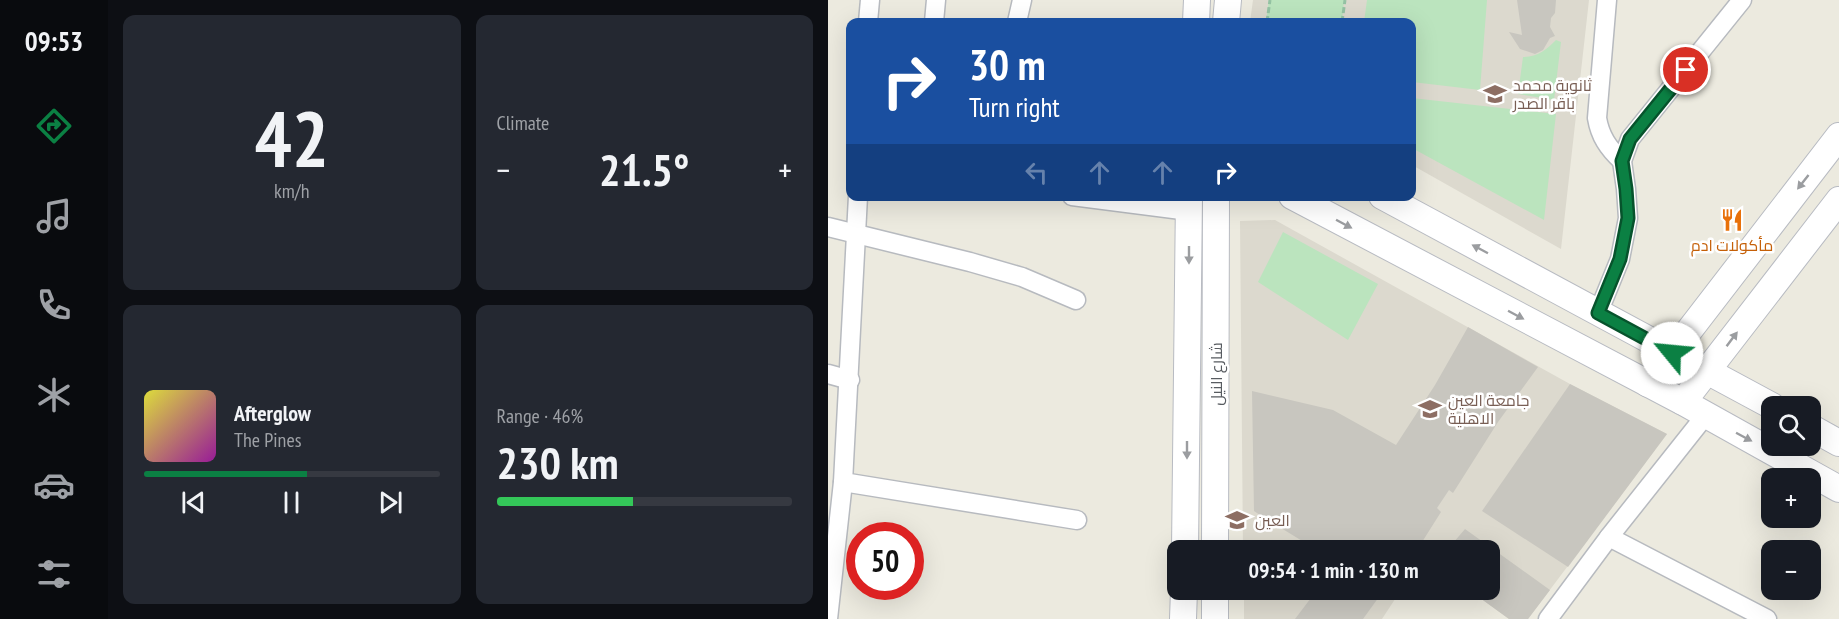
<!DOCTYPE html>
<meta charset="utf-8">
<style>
:root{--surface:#171b24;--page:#242831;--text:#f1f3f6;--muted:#9ea1a6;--line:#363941;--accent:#0b8043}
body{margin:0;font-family:"PT Sans Narrow",Cairo,sans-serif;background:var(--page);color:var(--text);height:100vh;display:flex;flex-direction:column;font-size:22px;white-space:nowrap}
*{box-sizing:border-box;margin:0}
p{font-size:20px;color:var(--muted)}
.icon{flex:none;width:33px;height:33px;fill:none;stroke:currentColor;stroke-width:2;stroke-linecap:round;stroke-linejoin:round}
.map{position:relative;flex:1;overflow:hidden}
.panel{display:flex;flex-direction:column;gap:15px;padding:15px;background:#0d0f14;width:720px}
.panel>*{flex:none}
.guide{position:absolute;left:18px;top:18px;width:570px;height:183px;border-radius:12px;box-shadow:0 6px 24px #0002;background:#1a4fa0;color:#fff;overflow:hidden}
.buttons{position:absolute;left:933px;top:396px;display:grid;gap:12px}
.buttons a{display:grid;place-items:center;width:60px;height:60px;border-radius:12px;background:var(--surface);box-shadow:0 6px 24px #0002;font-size:30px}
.speed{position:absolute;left:18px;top:522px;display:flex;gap:12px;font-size:30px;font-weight:700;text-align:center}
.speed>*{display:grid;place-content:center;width:78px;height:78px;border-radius:50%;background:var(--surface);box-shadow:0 6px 24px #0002;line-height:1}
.speed .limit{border:9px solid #d22;background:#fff;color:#111}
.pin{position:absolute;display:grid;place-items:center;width:51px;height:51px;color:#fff;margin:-26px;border:3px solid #fff;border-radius:50%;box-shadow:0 2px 6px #0007}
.me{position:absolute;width:66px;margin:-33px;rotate:298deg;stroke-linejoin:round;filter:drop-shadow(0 0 4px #0008)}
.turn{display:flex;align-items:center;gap:21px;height:126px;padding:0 24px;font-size:27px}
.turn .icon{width:78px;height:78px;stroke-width:2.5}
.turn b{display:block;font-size:42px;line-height:51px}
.lanes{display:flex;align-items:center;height:57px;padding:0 24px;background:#0003;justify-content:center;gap:30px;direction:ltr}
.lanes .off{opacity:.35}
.big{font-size:45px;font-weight:700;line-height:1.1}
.panel .tile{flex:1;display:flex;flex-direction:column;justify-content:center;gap:9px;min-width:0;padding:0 21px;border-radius:12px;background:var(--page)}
.panel .dial{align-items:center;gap:0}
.dial b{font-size:78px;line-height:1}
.song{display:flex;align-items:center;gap:18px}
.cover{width:72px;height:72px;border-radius:9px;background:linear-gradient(135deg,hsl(60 70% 55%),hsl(300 70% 35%))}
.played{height:6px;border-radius:3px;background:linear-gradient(90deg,var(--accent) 55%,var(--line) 55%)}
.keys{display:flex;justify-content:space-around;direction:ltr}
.heat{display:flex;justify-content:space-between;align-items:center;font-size:33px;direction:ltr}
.charge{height:9px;border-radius:4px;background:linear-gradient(90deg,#34c759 46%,var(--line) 0)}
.panel .tiles{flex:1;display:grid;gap:15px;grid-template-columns:repeat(2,1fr)}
.trip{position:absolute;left:339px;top:540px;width:333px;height:60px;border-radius:12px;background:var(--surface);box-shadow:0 6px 24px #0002;font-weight:700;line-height:60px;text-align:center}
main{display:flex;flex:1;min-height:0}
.dock{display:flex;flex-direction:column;width:108px;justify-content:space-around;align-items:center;background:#090b0e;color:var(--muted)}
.dock .icon{width:42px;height:42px}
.dock .current{color:var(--accent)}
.dock b{font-size:27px;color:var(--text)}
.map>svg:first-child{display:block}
.education{fill:#dcd9ce}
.green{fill:#bbe4be}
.building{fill:#c8c6bf}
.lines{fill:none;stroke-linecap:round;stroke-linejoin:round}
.street-casing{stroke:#b7babf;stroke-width:21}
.secondary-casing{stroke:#b8bbc2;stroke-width:28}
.path{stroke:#94c2a3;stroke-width:3;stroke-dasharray:6 3;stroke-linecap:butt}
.street{stroke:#fff;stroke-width:18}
.secondary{stroke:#fff;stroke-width:26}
.oneway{fill:#9b9da0}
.route-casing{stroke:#07532c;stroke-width:15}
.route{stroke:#0b8043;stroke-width:10}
.labels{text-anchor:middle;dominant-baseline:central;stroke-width:5;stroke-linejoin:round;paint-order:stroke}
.education-label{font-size:16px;fill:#785e54;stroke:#fff;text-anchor:start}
.food-label{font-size:16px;fill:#c56008;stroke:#fff}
.street-label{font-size:16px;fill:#585c61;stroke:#fff}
</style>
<main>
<nav class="dock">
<b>09:53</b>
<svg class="icon current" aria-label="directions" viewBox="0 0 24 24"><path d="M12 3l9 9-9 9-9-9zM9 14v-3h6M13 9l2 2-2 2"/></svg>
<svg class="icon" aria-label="music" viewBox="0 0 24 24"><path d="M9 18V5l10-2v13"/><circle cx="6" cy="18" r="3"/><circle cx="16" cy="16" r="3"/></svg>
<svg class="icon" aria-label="phone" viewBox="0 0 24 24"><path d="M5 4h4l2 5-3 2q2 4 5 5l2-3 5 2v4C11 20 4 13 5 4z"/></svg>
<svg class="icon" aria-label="climate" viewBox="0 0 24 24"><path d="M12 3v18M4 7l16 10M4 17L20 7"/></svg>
<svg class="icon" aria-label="car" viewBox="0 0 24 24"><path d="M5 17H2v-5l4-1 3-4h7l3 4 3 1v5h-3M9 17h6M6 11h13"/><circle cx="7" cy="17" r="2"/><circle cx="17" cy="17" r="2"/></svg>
<svg class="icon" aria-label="filters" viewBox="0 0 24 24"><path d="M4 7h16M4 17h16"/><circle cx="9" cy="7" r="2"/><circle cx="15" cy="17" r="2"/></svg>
</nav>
<section class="panel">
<div class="tiles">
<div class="tile dial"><b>42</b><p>km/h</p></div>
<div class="tile"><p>Climate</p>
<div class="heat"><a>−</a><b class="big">21.5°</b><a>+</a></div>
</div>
<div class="tile">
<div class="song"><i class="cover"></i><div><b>Afterglow</b><p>The Pines</p></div></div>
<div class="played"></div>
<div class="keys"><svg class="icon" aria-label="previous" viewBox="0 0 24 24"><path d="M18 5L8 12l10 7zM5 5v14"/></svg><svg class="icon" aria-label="pause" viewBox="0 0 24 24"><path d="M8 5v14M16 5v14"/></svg><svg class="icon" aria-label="next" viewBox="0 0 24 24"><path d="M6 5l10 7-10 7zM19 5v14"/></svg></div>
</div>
<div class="tile"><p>Range · 46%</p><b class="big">230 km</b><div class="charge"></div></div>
</div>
</section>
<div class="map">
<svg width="1011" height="619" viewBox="0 0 1011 619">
<rect width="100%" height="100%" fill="#eceadf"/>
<g class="education">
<polygon points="425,0 761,0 733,249 584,165 584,22 422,22"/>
<polygon points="447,220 742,384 839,434 700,619 681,619 641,590 662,590 662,550 415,550 412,221"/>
<polygon points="416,590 573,590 554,619 416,619"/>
</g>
<g class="green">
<polygon points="441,0 516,0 514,22 438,22"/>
<polygon points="539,0 659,0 652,90 584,82 584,22 536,22"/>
<path d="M 728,40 L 733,42 L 726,100 L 690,94 L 695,57 C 710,57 718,50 728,40 Z"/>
<polygon points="584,98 728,114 716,220 584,148"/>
<polygon points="455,232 550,284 520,340 430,282"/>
</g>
<g class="building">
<polygon points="689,0 728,0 727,13 723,18 722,27 727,36 722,38 715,50 707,54 692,49 681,32 694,35"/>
<polygon points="640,327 710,367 670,422 625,493 621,490 609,508 613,512 589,550 489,550 453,528 453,529 426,511 424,391 505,410 568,445 607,385"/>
<polygon points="742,384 839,434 740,567 654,511"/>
<polygon points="637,529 722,590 700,619 681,619 641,590 662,590 662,550 619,550"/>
<polygon points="489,590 556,590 535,619 467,619"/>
</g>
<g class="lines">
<g class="street-casing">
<g id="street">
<path d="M 779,0 L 769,118 C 772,136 780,148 794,161"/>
<polyline points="40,22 42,0"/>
<polyline points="106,22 108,0"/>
<polyline points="189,22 194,0"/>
<polyline points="244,196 361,211"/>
<polyline points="0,227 142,262 194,277 248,300"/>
<polyline points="770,313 792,259 800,218 798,189 794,161 802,139 914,0"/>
<polyline points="0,374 22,380"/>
<polyline points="15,482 249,520"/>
<polyline points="781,537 939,619"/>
<polyline points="0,619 15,482 30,196"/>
<polyline points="720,619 781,537 877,416"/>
</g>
</g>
<g class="secondary-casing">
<g id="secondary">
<polyline points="368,22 369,0"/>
<polyline points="398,22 400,0"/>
<polyline points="464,196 855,402 1011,489"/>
<polyline points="554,196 944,406"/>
<polyline points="820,384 1011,136"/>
<polyline points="855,402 1011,200"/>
<polyline points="982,427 1011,443"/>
<polyline points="357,550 361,196"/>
<polyline points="387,550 388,196"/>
<polyline points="355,619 356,590"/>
<polyline points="387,619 387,590"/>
</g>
</g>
<g class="path">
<polyline points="439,22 442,0"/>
<polyline points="514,22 517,0"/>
</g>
<use href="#street" class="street"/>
<use href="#secondary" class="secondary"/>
</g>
<defs><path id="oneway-solid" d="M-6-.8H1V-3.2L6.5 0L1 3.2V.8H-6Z" transform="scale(1.5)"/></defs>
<g class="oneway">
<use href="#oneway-solid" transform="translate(975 182) rotate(128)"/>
<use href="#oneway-solid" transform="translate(516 224) rotate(28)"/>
<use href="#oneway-solid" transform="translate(652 249) rotate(-152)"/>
<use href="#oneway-solid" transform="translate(361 255) rotate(90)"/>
<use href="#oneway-solid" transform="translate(688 315) rotate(28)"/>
<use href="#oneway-solid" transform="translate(904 339) rotate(-53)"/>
<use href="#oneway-solid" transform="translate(916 437) rotate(28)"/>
<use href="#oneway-solid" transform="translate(359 450) rotate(90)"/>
</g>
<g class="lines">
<g class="route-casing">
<polyline id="route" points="844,353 770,313 792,259 800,218 798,189 794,161 802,139 858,70"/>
</g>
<use href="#route" class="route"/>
</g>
<defs>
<g id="school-bare" transform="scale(1.8)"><path d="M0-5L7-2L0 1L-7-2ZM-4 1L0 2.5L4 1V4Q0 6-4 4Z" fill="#8d6e63" stroke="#fff" stroke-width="2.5" paint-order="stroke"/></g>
<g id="restaurant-bare" transform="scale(1.8)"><path d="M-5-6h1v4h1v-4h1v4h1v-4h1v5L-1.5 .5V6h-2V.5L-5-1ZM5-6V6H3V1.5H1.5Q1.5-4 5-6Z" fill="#e8710a" stroke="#fff" stroke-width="2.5" paint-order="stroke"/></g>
<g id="university-bare" transform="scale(1.8)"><path d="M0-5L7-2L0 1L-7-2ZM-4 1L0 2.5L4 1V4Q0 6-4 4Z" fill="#8d6e63" stroke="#fff" stroke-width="2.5" paint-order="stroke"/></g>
</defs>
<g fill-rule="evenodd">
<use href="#school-bare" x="667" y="94"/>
<use href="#restaurant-bare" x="904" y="220"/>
<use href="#university-bare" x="602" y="409"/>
<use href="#university-bare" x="409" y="520"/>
</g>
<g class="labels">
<g class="education-label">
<text x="685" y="85">ثانوية محمد<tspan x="685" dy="18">باقر الصدر</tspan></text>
<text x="620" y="400">جامعة العين<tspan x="620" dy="18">الاهلية</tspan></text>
<text x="427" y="520">العين</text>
</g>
<g class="food-label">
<text x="904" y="245">مأكولات ادم</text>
</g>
<g class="street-label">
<text transform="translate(388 374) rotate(-90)">شارع النيل</text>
</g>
</g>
</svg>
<div class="buttons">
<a><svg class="icon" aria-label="search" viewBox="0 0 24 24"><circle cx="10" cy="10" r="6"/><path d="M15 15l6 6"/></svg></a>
<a>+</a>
<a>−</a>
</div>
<div class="speed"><div class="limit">50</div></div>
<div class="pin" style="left:858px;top:70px;background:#d93025"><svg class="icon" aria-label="arrive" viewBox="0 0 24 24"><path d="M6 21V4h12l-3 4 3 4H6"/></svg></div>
<svg class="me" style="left:844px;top:353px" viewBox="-20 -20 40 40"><circle r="19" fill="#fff"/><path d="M0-13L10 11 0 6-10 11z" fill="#0b8043"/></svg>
<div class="trip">09:54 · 1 min · 130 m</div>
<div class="guide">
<div class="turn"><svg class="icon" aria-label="right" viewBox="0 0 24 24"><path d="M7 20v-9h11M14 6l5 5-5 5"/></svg><div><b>30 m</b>Turn right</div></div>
<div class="lanes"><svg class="icon off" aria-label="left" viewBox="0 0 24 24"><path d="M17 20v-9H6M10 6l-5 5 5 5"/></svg><svg class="icon off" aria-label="ahead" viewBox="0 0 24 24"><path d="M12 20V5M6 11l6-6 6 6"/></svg><svg class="icon off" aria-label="ahead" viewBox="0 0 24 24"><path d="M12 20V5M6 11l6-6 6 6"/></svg><svg class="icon" aria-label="right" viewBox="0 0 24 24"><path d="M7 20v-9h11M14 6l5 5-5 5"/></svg></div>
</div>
</div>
</main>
